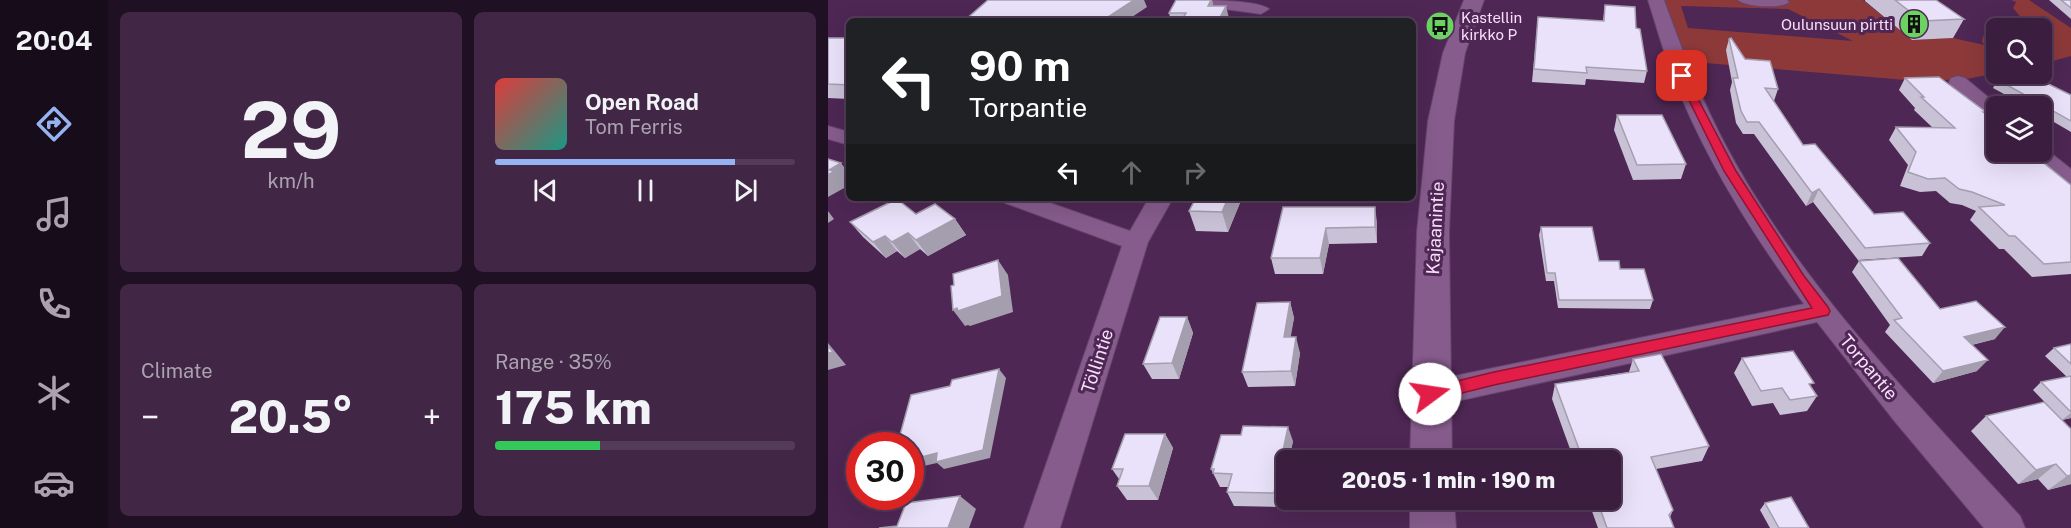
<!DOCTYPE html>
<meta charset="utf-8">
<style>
:root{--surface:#3a1d3f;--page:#412646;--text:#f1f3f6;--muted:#aba2b0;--line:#543b59;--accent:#95b2f1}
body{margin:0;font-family:"Public Sans",sans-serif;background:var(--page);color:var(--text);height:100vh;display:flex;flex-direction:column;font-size:22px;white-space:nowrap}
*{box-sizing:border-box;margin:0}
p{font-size:20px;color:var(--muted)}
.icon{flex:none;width:33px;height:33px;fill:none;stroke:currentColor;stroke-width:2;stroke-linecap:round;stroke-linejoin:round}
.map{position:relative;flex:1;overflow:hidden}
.side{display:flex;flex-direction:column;gap:12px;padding:12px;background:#201023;width:720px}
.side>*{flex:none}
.hud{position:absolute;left:18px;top:18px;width:570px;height:183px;border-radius:9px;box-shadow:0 6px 24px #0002,0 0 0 2px var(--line);background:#202124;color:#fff;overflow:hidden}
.tools{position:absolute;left:1158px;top:18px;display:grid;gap:12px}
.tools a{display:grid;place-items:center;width:66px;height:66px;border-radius:9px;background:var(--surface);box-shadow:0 6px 24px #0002,0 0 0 2px var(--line);font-size:30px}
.speed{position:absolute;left:18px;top:432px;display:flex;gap:12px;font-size:30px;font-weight:700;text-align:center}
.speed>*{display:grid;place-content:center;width:78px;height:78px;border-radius:50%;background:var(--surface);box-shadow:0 6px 24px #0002,0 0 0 2px var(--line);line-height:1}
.speed .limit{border:9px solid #d22;background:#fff;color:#111}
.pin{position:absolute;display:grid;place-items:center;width:51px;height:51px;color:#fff;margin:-26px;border-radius:12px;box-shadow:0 3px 9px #0006}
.me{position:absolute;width:66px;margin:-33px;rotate:76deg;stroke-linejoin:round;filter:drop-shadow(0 0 4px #0008)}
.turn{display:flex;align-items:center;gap:21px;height:126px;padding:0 24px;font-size:27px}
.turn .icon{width:78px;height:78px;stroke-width:2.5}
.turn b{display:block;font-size:42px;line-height:51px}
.lanes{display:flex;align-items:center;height:57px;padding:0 24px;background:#0003;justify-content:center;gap:30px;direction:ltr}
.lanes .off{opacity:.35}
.big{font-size:45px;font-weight:800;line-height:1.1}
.side .widget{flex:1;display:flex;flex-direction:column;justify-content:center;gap:9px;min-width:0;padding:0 21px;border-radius:9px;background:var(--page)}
.side .dial{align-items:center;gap:0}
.dial b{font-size:78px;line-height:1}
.song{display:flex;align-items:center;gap:18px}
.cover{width:72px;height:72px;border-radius:9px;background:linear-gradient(135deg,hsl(0 70% 55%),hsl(170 70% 35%))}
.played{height:6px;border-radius:3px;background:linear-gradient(90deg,var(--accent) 80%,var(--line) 80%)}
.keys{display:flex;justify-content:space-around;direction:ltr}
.heat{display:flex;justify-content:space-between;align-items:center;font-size:33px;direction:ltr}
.charge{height:9px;border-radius:4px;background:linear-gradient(90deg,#34c759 35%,var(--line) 0)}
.side .tiles{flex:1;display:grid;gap:12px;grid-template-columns:repeat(2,1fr)}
.trip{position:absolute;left:448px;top:450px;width:345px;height:60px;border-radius:9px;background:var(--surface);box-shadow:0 6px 24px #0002,0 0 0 2px var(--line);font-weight:800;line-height:60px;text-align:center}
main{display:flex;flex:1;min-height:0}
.tab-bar{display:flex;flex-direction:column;width:108px;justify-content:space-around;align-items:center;background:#170c19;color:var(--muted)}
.tab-bar .icon{width:42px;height:42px}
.tab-bar .on{color:var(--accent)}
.tab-bar b{font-size:27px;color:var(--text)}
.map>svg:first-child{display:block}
.green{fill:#8d393a;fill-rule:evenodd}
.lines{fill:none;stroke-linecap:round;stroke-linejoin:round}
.street-casing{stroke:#66446b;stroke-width:2}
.secondary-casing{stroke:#66446b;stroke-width:2}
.street{fill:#865c8c;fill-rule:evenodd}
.secondary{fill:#865c8c;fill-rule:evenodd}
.wall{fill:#c9c2d7}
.shaded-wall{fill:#a49eaf}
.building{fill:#eae2fa;stroke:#a49eaf;stroke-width:1.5}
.route{fill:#e11d48;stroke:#92132f;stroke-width:1.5}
.labels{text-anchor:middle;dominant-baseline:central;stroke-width:6;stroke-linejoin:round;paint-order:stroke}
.far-poi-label{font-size:15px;fill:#f7dffa;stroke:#4e2754;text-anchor:start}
.street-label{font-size:18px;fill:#f7dffa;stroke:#4e2754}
</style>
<main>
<nav class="tab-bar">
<b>20:04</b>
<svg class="icon on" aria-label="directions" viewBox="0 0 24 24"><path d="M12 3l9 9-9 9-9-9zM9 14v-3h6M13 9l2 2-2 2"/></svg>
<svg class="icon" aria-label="music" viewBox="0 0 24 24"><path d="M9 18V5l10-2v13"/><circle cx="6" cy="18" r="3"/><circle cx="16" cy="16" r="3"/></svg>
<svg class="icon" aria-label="phone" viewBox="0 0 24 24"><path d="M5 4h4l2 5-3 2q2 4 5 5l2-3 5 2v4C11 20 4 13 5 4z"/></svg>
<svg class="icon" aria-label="climate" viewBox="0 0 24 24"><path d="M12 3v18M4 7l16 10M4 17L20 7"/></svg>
<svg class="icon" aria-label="car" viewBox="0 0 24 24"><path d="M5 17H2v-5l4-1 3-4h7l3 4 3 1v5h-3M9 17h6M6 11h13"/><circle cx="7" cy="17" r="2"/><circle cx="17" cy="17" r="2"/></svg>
</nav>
<section class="side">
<div class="tiles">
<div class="widget dial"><b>29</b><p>km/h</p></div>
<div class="widget">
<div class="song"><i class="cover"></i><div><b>Open Road</b><p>Tom Ferris</p></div></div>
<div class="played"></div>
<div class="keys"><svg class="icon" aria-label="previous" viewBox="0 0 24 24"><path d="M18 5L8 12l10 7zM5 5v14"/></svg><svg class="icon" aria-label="pause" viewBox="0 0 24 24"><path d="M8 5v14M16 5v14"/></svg><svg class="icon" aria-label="next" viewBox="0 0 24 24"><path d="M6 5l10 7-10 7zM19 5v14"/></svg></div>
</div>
<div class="widget"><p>Climate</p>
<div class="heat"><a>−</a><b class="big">20.5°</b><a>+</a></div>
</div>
<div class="widget"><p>Range · 35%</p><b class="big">175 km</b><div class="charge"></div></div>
</div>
</section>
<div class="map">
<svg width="1243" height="528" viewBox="0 0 1243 528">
<rect width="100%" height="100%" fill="#4e2754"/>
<g class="green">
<path d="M 832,0 L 1035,0 L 1084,40 L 1125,38 L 1156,45 L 1154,41 L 1157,31 L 1168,32 L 1168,73 L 1139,79 L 1090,81 L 853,61 ZM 853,6 L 960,9 L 1025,41 L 860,28 Z"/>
<polygon points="1183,0 1201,0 1243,28 1243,56 1214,64 1214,28 1202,28 1185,8 1188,2"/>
</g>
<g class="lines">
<g class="street-casing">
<g id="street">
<path d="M 359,0 C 377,0 430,0 441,9 L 433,14 L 367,5 Z"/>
<path d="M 820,0 L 836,0 C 854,50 873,99 898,146 C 972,285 1087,401 1192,516 L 1197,528 L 1156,528 L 1064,418 L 989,322 L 602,407 L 591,403 L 587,394 L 591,385 L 602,381 L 976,304 C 924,234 875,156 844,74 C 835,50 828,25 820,0 Z"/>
<path d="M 910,0 L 959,0 L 961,2 C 954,9 917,7 910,0 Z"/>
<polygon points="1130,76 1137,78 1171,106 1168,106 1168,120 1161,118 1123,86 1121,82 1123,78"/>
<polygon points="0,126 21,132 21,145 0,139"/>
<polygon points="1214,146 1243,169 1243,188 1235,186 1199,152 1214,152"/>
<polygon points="173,198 208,198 302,231 321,198 345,198 320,242 232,528 196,528 294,246 177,203"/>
</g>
</g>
<g class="secondary-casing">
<g id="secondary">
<polygon points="636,0 656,0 637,53 626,121 621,232 624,460 582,460 589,232 600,121 615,53"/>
<polygon points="582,500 626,500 628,528 582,528"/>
</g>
</g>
<use href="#street" class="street"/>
<use href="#secondary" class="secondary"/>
</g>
<g class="wall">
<polygon points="348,0 384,0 385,6 401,18 399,21 343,21 341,13"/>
<polygon points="1037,0 1108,0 1136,19 1125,38 1084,40 1037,1"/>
<polygon points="1221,0 1243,0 1243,19"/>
<polygon points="777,5 808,28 819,71 816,83 758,79 757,85 704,82 710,17 775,21"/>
<polygon points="0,38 21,38 21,99 0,98"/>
<polygon points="901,39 917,59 950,89 946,101 975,145 1046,214 1102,243 1094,256 1030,260 985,202 978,206 926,134 915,134 908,123 902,90 904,82 898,50"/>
<polygon points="1173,74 1200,74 1243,95 1243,132 1214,115 1214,106 1198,106 1165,88"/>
<polygon points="1077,78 1158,112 1157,113 1243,185 1243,274 1204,277 1176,249 1171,249 1142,220 1148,211 1134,205 1122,203 1108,191 1092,192 1072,186 1080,165 1061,140 1068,127 1105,128 1086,110 1087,108 1071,90"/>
<polygon points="789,115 858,164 853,179 805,180 786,130"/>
<polygon points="368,198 414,198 400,232 368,231 361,211"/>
<polygon points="455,207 549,222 549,243 501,244 495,274 447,274 443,258"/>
<polygon points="88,214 127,219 138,235 100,256 92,249 77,258 69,251 58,258 35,237 22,222"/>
<polygon points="713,227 771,261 792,269 825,300 822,309 730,308 726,281 718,281 711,235"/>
<polygon points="1031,261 1112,309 1167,339 1144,345 1149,371 1105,383 1057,332 1062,325 1024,272"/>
<polygon points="462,302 466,318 462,337 472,353 467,386 420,387 414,372"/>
<polygon points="359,317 365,333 351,379 324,379 315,364"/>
<polygon points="1243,344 1243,418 1234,420 1243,429 1243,484 1220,490 1210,479 1190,484 1143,431 1158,416 1233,419 1205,390 1213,382 1239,377 1217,356 1226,348"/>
<polygon points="914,358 984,388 989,396 979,411 952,415 945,403 924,406 906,373"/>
<polygon points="805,359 881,446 874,461 828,469 845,510 842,517 846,528 770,528 760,500 783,500 783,460 746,460 724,399 727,384 801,372"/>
<polygon points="337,434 345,448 330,500 299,500 289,486 291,479 284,469"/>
<polygon points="465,441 461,460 459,460 459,470 452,507 406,506 399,492 400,487 392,487 383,469"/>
<polygon points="937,503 981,528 942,528 932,510"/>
</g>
<g class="shaded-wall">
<polygon points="306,0 316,0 319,7 298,21 274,21"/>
<polygon points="383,0 384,0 386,10 380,6"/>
<polygon points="398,6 401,18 399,21 390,21"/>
<polygon points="13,163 21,174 21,181 16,184 18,187 0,197 0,175 1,170"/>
<polygon points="991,189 985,202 978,206 984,193"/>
<polygon points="400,198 414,198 400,232 394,212"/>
<polygon points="547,207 549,222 549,243 547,227"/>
<polygon points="0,211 6,219 0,223"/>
<polygon points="127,219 138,235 100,256 88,240"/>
<polygon points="498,228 501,244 495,274 492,258"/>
<polygon points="80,233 92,249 77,258 64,242"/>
<polygon points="57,236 69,251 58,258 45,242"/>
<polygon points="170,260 180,275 185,312 142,326 140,325 137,326 125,310"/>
<polygon points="462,302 466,318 460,353 456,337"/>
<polygon points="359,317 365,333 351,379 344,363"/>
<polygon points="1177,327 1167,339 1126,349 1136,337"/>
<polygon points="468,337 472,353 467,386 463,371"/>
<polygon points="0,343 18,365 0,370"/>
<polygon points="1160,360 1149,371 1105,383 1115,371"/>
<polygon points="171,369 178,378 162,458 116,469 109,463 82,469 82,460"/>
<polygon points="1243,413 1243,418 1234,420"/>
<polygon points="460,427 465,441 461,460 459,460 459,470 452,507 446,493"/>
<polygon points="337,434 345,448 330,500 321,486"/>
<polygon points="1228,464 1210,479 1190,484 1208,470"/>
<polygon points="1243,475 1243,484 1220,490 1239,476"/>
<polygon points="132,496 148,509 141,528 120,528"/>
</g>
<g class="building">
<polygon points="160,0 306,0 274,21 136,21"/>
<polygon points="348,0 383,0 380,6 398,6 390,21 353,21 358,13 341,13"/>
<polygon points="1067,0 1108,0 1136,19 1094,21"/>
<polygon points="1233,0 1243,0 1243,8"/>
<polygon points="777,5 807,7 808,28 812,29 819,71 758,67 759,73 706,69 710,17 776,21"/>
<polygon points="0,38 21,38 21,85 0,84"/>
<polygon points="903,38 917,59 942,61 950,89 937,88 975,145 987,144 1046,214 1075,212 1102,243 1037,248 991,189 984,193 931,122 919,122 913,111 905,78 910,78 901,39"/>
<polygon points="1174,74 1200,74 1243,95 1243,121 1170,80"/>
<polygon points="1111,77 1158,112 1155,112 1168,123 1168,152 1202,152 1243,185 1243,262 1216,264 1187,236 1181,236 1151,207 1177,205 1144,192 1131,189 1117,178 1100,179 1080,172 1088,152 1068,127 1127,128 1093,97 1096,97 1077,78"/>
<polygon points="789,115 834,115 858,164 809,165"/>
<polygon points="0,159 13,163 1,170 6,171 0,175"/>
<polygon points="368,198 400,198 394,212 361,211"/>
<polygon points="69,199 88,214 107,204 127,219 88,240 80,233 64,242 57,236 45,242 22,222"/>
<polygon points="455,207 547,207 547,227 498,228 492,258 443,258"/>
<polygon points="713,227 764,227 771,261 791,261 792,269 816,269 825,300 731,300 727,273 719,273"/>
<polygon points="1070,258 1112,309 1148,301 1177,327 1136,337 1160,360 1115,371 1066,320 1074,318 1031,261"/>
<polygon points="170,260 174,296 130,311 129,308 125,310 123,286 126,285 125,274"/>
<polygon points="462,302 456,337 468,337 463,371 414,372 429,303"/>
<polygon points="332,317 359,317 344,363 315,364"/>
<polygon points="1243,344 1243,364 1226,348"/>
<polygon points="0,346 5,352 0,353"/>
<polygon points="965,351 986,383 981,384 989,396 962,400 954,388 933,391 914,358"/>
<polygon points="833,354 881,446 823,457 845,510 841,515 846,528 779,528 769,500 783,500 783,460 755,460 727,384 811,371 805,359"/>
<polygon points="171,369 155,450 108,462 109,453 82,460 82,446 69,446 83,395 122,386 124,380"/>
<polygon points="1243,376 1243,412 1213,382"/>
<polygon points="1216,402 1243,429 1243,475 1239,476 1228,464 1208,470 1158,416"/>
<polygon points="415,426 460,427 446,493 399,492 404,474 385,473 386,469 383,469 393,435 413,435"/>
<polygon points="297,434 337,434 321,486 289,486 295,469 284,469"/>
<polygon points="132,496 120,528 51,528 69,526 78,503"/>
<polygon points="963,497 981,528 951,528 937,503"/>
</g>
<polygon class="route" points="854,73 858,76 908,171 976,276 1000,307 1002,311 1000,315 666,385 602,401 596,399 594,394 596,389 666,372 984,308 896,171 849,76"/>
<defs>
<g id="building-disc" transform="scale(1.5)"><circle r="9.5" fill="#6cd362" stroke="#4e2754"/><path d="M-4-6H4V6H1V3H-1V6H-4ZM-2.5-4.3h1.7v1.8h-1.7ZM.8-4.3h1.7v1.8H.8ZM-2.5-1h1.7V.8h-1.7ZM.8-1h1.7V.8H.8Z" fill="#111"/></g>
<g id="bus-disc" transform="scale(1.5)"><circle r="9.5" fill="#6cd362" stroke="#4e2754"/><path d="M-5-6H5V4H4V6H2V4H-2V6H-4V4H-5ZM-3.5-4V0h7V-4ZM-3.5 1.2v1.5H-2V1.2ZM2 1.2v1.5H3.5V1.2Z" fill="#111"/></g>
</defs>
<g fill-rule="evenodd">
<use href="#building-disc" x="1086" y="24"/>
<use href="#bus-disc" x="612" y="26"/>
</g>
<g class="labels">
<g class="far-poi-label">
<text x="633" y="17">Kastellin<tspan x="633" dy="17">kirkko P</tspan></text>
<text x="1065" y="24" text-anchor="end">Oulunsuun pirtti</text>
</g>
<g class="street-label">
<text transform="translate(607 228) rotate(-87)">Kajaanintie</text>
<text transform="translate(269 361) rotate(-72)">Töllintie</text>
<text transform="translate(1041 367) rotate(50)">Torpantie</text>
</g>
</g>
</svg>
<div class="tools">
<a><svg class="icon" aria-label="search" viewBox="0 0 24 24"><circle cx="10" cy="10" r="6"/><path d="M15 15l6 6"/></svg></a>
<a><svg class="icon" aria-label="layers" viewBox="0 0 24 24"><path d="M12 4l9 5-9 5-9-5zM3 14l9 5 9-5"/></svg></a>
</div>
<div class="speed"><div class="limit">30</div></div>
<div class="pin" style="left:854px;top:76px;background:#d93025"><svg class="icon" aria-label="arrive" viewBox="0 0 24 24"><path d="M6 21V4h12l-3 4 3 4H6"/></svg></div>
<svg class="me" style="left:602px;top:394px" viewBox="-20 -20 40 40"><circle r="19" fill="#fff"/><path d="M0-13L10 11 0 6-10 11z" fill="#e11d48"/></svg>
<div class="trip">20:05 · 1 min · 190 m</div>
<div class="hud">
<div class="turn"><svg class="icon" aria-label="left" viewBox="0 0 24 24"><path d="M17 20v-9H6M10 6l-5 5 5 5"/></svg><div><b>90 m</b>Torpantie</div></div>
<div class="lanes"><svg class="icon" aria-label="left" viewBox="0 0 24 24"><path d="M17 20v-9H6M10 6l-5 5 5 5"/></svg><svg class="icon off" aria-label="ahead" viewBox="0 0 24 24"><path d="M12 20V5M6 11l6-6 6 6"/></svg><svg class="icon off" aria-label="right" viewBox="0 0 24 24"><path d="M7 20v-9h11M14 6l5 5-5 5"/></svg></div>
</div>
</div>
</main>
